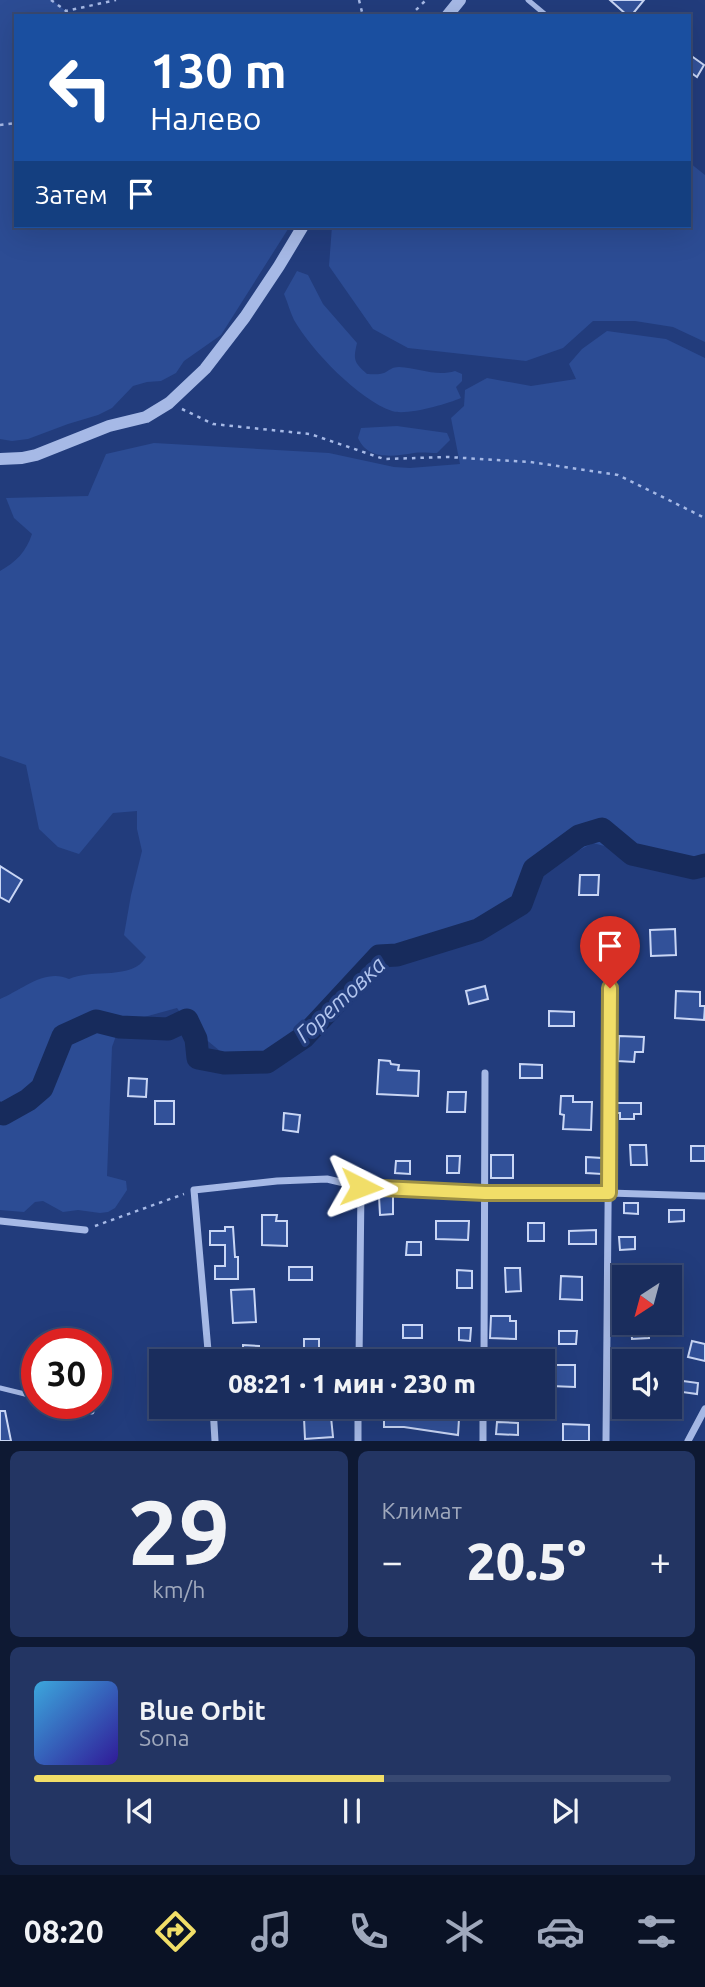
<!DOCTYPE html>
<html lang="ru">
<meta charset="utf-8">
<style>
:root{--surface:#1a2d5d;--page:#233563;--text:#f1f3f6;--muted:#9fa8bc;--line:#384972;--accent:#f1de68}
body{margin:0;font-family:Ubuntu,sans-serif;background:var(--page);color:var(--text);height:100vh;display:flex;flex-direction:column;font-size:26px;white-space:nowrap}
*{box-sizing:border-box;margin:0}
p{font-size:23px;color:var(--muted)}
.icon{flex:none;width:38px;height:38px;fill:none;stroke:currentColor;stroke-width:2;stroke-linecap:round;stroke-linejoin:round}
.map{position:relative;height:1441px;overflow:hidden}
.drawer{display:flex;flex-direction:column;gap:10px;padding:10px;background:#0e1933;flex:1}
.drawer>*{flex:none}
.guide{position:absolute;left:14px;top:14px;width:677px;height:214px;border-radius:0px;box-shadow:0 7px 28px #0002,0 0 0 2px var(--line);background:#1a4fa0;color:#fff;overflow:hidden}
.needle{width:46px;rotate:216deg}
.tools{position:absolute;left:612px;top:1265px;display:grid;gap:14px}
.tools a{display:grid;place-items:center;width:70px;height:70px;border-radius:0px;background:var(--surface);box-shadow:0 7px 28px #0002,0 0 0 2px var(--line);font-size:35px}
.speed{position:absolute;left:21px;top:1328px;display:flex;gap:14px;font-size:35px;font-weight:700;text-align:center}
.speed>*{display:grid;place-content:center;width:91px;height:91px;border-radius:50%;background:var(--surface);box-shadow:0 7px 28px #0002,0 0 0 2px var(--line);line-height:1}
.speed .limit{border:10px solid #d22;background:#fff;color:#111}
.pin{position:absolute;display:grid;place-items:center;width:60px;height:60px;color:#fff;margin:-72px -30px;border-radius:50% 50% 50% 0;rotate:-45deg;box-shadow:0 0 7px #0007}
.pin .icon{rotate:45deg}
.me{position:absolute;width:77px;margin:-38px;rotate:93deg;stroke-linejoin:round;filter:drop-shadow(0 0 5px #0008)}
.turn{display:flex;align-items:center;gap:24px;height:147px;padding:0 21px;font-size:32px}
.turn .icon{width:91px;height:91px;stroke-width:2.5}
.turn b{display:block;font-size:49px;line-height:60px}
.then{display:flex;align-items:center;height:66px;padding:0 21px;background:#0003;gap:14px;font-size:26px}
.big{font-size:52px;font-weight:800;line-height:1.1}
.drawer .card{flex:1;display:flex;flex-direction:column;justify-content:center;gap:10px;min-width:0;padding:0 24px;border-radius:10px;background:var(--page)}
.drawer .dial{align-items:center;gap:0}
.dial b{font-size:91px;line-height:1}
.song{display:flex;align-items:center;gap:21px}
.cover{width:84px;height:84px;border-radius:10px;background:linear-gradient(135deg,hsl(200 70% 55%),hsl(250 70% 35%))}
.played{height:7px;border-radius:4px;background:linear-gradient(90deg,var(--accent) 55%,var(--line) 55%)}
.keys{display:flex;justify-content:space-around;direction:ltr}
.heat{display:flex;justify-content:space-between;align-items:center;font-size:38px;direction:ltr}
.drawer .tiles{flex:1;display:grid;gap:10px;grid-template-columns:1fr 1fr}
.card:last-child{grid-column:span 2}
.trip{position:absolute;left:149px;top:1349px;width:406px;height:70px;border-radius:0px;background:var(--surface);box-shadow:0 7px 28px #0002,0 0 0 2px var(--line);font-weight:800;line-height:70px;text-align:center}
.dock{display:flex;height:112px;justify-content:space-around;align-items:center;background:#0a1225;color:var(--muted)}
.dock .icon{width:49px;height:49px}
.dock .active{color:var(--accent)}
.dock b{font-size:32px;color:var(--text)}
.map>svg:first-child{display:block}
.green{fill:#2c4c94}
.lines{fill:none;stroke-linecap:round;stroke-linejoin:round}
.river{stroke:#172b5c;stroke-width:23}
.building{fill:#325199;stroke:#c9d6f5;stroke-width:2}
.path{stroke:#a6b9e6;stroke-width:2.5;stroke-dasharray:3.5 5;stroke-linecap:butt}
.service{stroke:#a6b9e6;stroke-width:5}
.minor{stroke:#a6b9e6;stroke-width:7}
.tertiary{stroke:#a6b9e6;stroke-width:12}
.route-casing{stroke:#9d9044;stroke-width:18}
.route{stroke:#f1de68;stroke-width:12}
.labels{text-anchor:middle;dominant-baseline:central;stroke-width:7;stroke-linejoin:round;paint-order:stroke}
.water-label{font-size:23px;font-style:italic;fill:#b1c4ee;stroke:#223c7c}
</style>
<div class="map">
<svg width="705" height="1441" viewBox="0 0 705 1441">
<rect width="100%" height="100%" fill="#223c7c"/>
<g class="green">
<polygon points="0,0 52,0 72,16 16,16 16,226 290,226 221,335 184,361 176,373 161,381 147,382 133,386 112,408 98,415 68,424 28,439 12,441 0,439"/>
<polygon points="690,163 705,175 705,342 673,327 635,321 593,321 563,348 526,361 408,348 373,329 329,266 332,226 690,226"/>
<path d="M 297,271 L 308,275 L 323,304 L 357,343 C 353,360 354,362 367,374 C 371,374 379,375 384,373 C 390,370 392,367 399,367 C 419,368 436,377 455,371 L 462,374 L 462,381 L 456,387 L 461,398 C 447,404 406,416 392,411 C 359,400 311,350 294,320 C 290,312 288,303 284,294 Z"/>
<path d="M 607,331 L 666,339 L 705,358 L 705,862 C 669,867 627,852 593,843 L 560,860 L 496,915 L 454,941 L 422,956 L 391,946 L 304,1020 L 277,1050 L 248,1060 L 220,1051 L 192,1028 L 177,1008 L 137,1019 L 122,1019 L 112,1047 L 107,1176 L 126,1181 L 127,1190 L 115,1208 L 108,1212 L 100,1213 L 78,1210 L 63,1212 L 43,1201 L 35,1202 L 24,1212 L 0,1210 L 0,999 C 22,990 45,968 69,979 C 93,968 132,981 146,957 L 124,935 L 131,895 L 142,851 L 137,829 L 137,811 L 113,813 L 79,854 L 58,847 L 39,829 L 26,765 L 0,756 L 0,571 C 16,562 26,552 32,534 L 14,518 L 6,498 L 88,496 L 106,454 L 154,443 L 329,453 L 394,467 L 410,468 L 460,464 L 451,418 L 464,406 L 465,390 L 487,378 L 531,386 L 576,379 L 569,364 L 582,349 Z"/>
<path d="M 397,426 L 447,433 L 450,440 L 437,453 C 430,453 421,452 414,453 C 394,456 368,461 358,438 L 361,428 Z"/>
</g>
<g class="lines">
<polyline class="river" points="0,1113 3,1114 28,1100 42,1088 63,1036 96,1021 120,1027 168,1029 187,1020 196,1039 198,1058 224,1063 267,1062 304,1037 379,956 397,955 478,930 521,904 534,869 579,836 602,829 632,854 694,868 705,865"/>
</g>
<g class="building">
<polygon points="610,0 644,0 631,16 628,16"/>
<polygon points="690,55 704,65 697,77 690,72"/>
<polygon points="0,866 22,880 9,902 0,897"/>
<polygon points="580,875 599,875 598,895 579,895"/>
<polygon points="675,929 676,955 651,956 650,930"/>
<polygon points="485,986 488,999 469,1004 466,991"/>
<polygon points="676,991 700,992 700,1006 705,1006 704,1020 675,1018"/>
<polygon points="549,1011 574,1012 574,1026 549,1026"/>
<polygon points="619,1036 644,1037 643,1052 635,1052 634,1062 618,1061"/>
<polygon points="379,1060 390,1061 391,1064 399,1065 398,1070 419,1071 418,1096 377,1094"/>
<polygon points="520,1064 542,1065 542,1078 520,1078"/>
<polygon points="129,1078 147,1079 146,1097 128,1096"/>
<polygon points="448,1092 466,1092 465,1112 447,1112"/>
<polygon points="561,1096 573,1096 573,1102 592,1102 591,1130 563,1129 564,1115 560,1114"/>
<rect x="155" y="1101" width="19" height="23"/>
<polygon points="617,1103 641,1103 641,1114 634,1114 634,1119 620,1119 620,1113 617,1113"/>
<polygon points="284,1113 300,1115 298,1132 283,1130"/>
<polygon points="630,1145 646,1145 647,1165 631,1165"/>
<rect x="691" y="1146" width="14" height="15"/>
<rect x="491" y="1155" width="22" height="23"/>
<polygon points="447,1156 460,1156 459,1173 447,1173"/>
<polygon points="586,1157 602,1158 602,1174 586,1173"/>
<polygon points="396,1161 410,1161 410,1174 395,1173"/>
<polygon points="379,1196 393,1196 393,1214 380,1215"/>
<polygon points="624,1203 638,1203 638,1214 624,1213"/>
<polygon points="669,1210 684,1210 684,1221 669,1222"/>
<polygon points="262,1215 277,1215 276,1221 287,1221 287,1246 262,1245"/>
<polygon points="436,1221 469,1221 468,1240 436,1239"/>
<rect x="528" y="1223" width="16" height="18"/>
<polygon points="225,1227 233,1227 235,1257 238,1257 238,1279 215,1279 215,1266 225,1266 225,1245 210,1245 210,1231 225,1231"/>
<polygon points="596,1230 596,1244 569,1244 569,1231"/>
<polygon points="619,1237 635,1237 635,1249 620,1250"/>
<polygon points="407,1242 421,1242 421,1255 406,1255"/>
<rect x="289" y="1267" width="23" height="13"/>
<polygon points="505,1268 520,1268 521,1291 506,1292"/>
<polygon points="457,1270 472,1271 472,1288 457,1288"/>
<polygon points="561,1276 582,1277 582,1300 560,1299"/>
<polygon points="254,1289 256,1322 233,1323 231,1290"/>
<polygon points="491,1316 510,1316 510,1321 516,1321 516,1339 490,1338"/>
<polygon points="631,1323 648,1323 649,1338 632,1339"/>
<rect x="403" y="1325" width="19" height="13"/>
<polygon points="459,1328 471,1328 470,1341 459,1340"/>
<polygon points="559,1331 577,1331 576,1344 559,1344"/>
<rect x="304" y="1339" width="15" height="22"/>
<polygon points="692,1341 705,1344 705,1361 688,1357"/>
<polygon points="243,1345 259,1346 259,1362 243,1362"/>
<polygon points="551,1365 575,1365 575,1387 551,1386"/>
<polygon points="683,1381 698,1383 697,1394 682,1392"/>
<rect x="670" y="1402" width="12" height="16"/>
<polygon points="384,1407 403,1407 403,1414 442,1419 442,1417 459,1419 458,1435 404,1427 384,1427"/>
<polygon points="0,1411 5,1411 11,1441 0,1441"/>
<polygon points="331,1417 333,1437 305,1439 304,1418"/>
<polygon points="497,1422 518,1423 518,1435 496,1434"/>
<polygon points="563,1424 589,1425 589,1441 563,1441"/>
</g>
<g class="lines">
<g class="path">
<polyline points="51,0 66,11 116,0"/>
<polyline points="359,0 363,16"/>
<polyline points="410,16 426,0"/>
<polyline points="0,125 16,123"/>
<polyline points="182,409 213,424 310,434 384,459 448,457 530,462 618,475 705,518"/>
<polyline points="95,1226 184,1194"/>
</g>
<g class="service">
<polyline points="528,0 547,16"/>
<polyline points="0,1388 37,1397"/>
<polyline points="61,1404 92,1412"/>
</g>
<g class="minor">
<polyline points="0,1221 85,1230"/>
<polyline points="209,1362 194,1190 277,1181 327,1179 361,1187 485,1193 609,1193 705,1196"/>
<polyline points="359,1362 361,1187"/>
<polyline points="484,1362 485,1073"/>
<polyline points="213,1407 215,1441"/>
<polyline points="358,1441 358,1407"/>
<polyline points="483,1441 483,1407"/>
<polyline points="606,1441 610,988"/>
<polyline points="688,1441 705,1409"/>
</g>
<g class="tertiary">
<polyline points="447,16 460,0"/>
<polyline points="0,459 22,458 36,455 109,426 146,417 169,403 205,369 245,317 279,266 303,226"/>
</g>
</g>
<g class="lines">
<g class="route-casing">
<polyline id="route" points="361,1187 485,1193 609,1193 610,988"/>
</g>
<use href="#route" class="route"/>
</g>
<g class="labels">
<g class="water-label">
<text transform="translate(340 999) rotate(-43)">Горетовка</text>
</g>
</g>
</svg>
<div class="tools">
<a><svg class="needle" viewBox="-14 -14 28 28"><path d="M0-13l5 13h-10z" fill="#e53935"/><path d="M0 13l5-13h-10z" fill="#9fa8bc"/></svg></a>
<a><svg class="icon" aria-label="sound" viewBox="0 0 24 24"><path d="M4 9h4l5-4v14l-5-4H4zM17 9q2 3 0 6"/></svg></a>
</div>
<div class="speed"><div class="limit">30</div></div>
<div class="pin" style="left:610px;top:988px;background:#d93025"><svg class="icon" aria-label="arrive" viewBox="0 0 24 24"><path d="M6 21V4h12l-3 4 3 4H6"/></svg></div>
<svg class="me" style="left:361px;top:1187px" viewBox="-20 -20 40 40"><path d="M0-17L14 15 0 8-14 15z" fill="#f1de68" stroke="#fff" stroke-width="4"/></svg>
<div class="trip">08:21 · 1 мин · 230 m</div>
<div class="guide">
<div class="turn"><svg class="icon" aria-label="left" viewBox="0 0 24 24"><path d="M17 20v-9H6M10 6l-5 5 5 5"/></svg><div><b>130 m</b>Налево</div></div>
<div class="then">Затем<svg class="icon" aria-label="arrive" viewBox="0 0 24 24"><path d="M6 21V4h12l-3 4 3 4H6"/></svg></div>
</div>
</div>
<section class="drawer">
<div class="tiles">
<div class="card dial"><b>29</b><p>km/h</p></div>
<div class="card"><p>Климат</p>
<div class="heat"><a>−</a><b class="big">20.5°</b><a>+</a></div>
</div>
<div class="card">
<div class="song"><i class="cover"></i><div><b>Blue Orbit</b><p>Sona</p></div></div>
<div class="played"></div>
<div class="keys"><svg class="icon" aria-label="previous" viewBox="0 0 24 24"><path d="M18 5L8 12l10 7zM5 5v14"/></svg><svg class="icon" aria-label="pause" viewBox="0 0 24 24"><path d="M8 5v14M16 5v14"/></svg><svg class="icon" aria-label="next" viewBox="0 0 24 24"><path d="M6 5l10 7-10 7zM19 5v14"/></svg></div>
</div>
</div>
</section>
<nav class="dock">
<b>08:20</b>
<svg class="icon active" aria-label="directions" viewBox="0 0 24 24"><path d="M12 3l9 9-9 9-9-9zM9 14v-3h6M13 9l2 2-2 2"/></svg>
<svg class="icon" aria-label="music" viewBox="0 0 24 24"><path d="M9 18V5l10-2v13"/><circle cx="6" cy="18" r="3"/><circle cx="16" cy="16" r="3"/></svg>
<svg class="icon" aria-label="phone" viewBox="0 0 24 24"><path d="M5 4h4l2 5-3 2q2 4 5 5l2-3 5 2v4C11 20 4 13 5 4z"/></svg>
<svg class="icon" aria-label="climate" viewBox="0 0 24 24"><path d="M12 3v18M4 7l16 10M4 17L20 7"/></svg>
<svg class="icon" aria-label="car" viewBox="0 0 24 24"><path d="M5 17H2v-5l4-1 3-4h7l3 4 3 1v5h-3M9 17h6M6 11h13"/><circle cx="7" cy="17" r="2"/><circle cx="17" cy="17" r="2"/></svg>
<svg class="icon" aria-label="filters" viewBox="0 0 24 24"><path d="M4 7h16M4 17h16"/><circle cx="9" cy="7" r="2"/><circle cx="15" cy="17" r="2"/></svg>
</nav>
